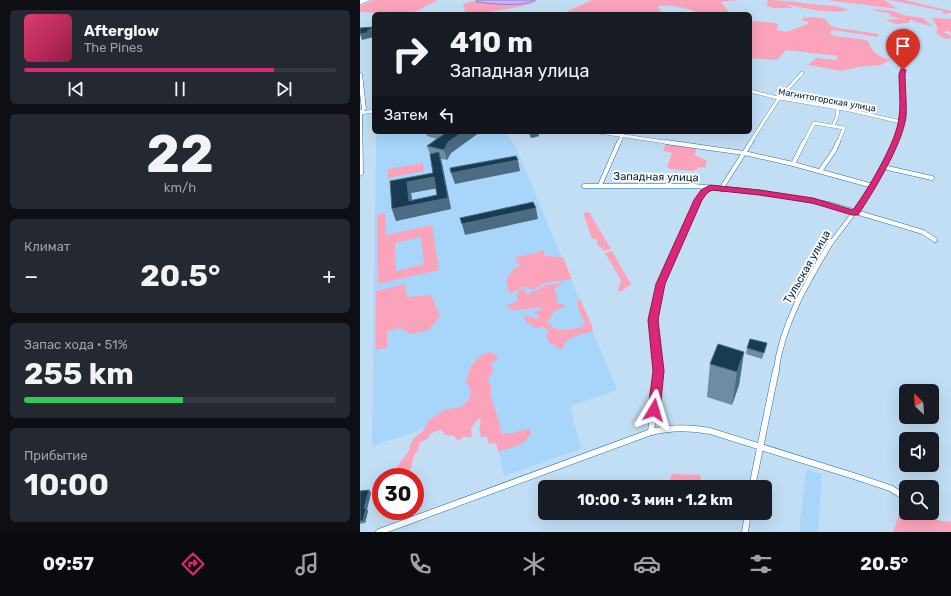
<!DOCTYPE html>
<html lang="ru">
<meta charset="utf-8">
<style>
:root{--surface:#171b24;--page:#242831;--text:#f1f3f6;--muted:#9ea1a6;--line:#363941;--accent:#db2777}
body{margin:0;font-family:Rubik,sans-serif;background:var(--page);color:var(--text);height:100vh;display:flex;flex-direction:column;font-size:15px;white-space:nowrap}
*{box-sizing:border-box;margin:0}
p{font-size:13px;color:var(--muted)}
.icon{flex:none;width:22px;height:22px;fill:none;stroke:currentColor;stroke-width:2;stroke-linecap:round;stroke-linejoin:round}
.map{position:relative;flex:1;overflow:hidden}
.panel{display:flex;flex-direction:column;gap:10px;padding:10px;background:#0d0f14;width:360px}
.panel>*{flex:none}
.hud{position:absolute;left:12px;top:12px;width:380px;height:122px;border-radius:6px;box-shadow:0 4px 16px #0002;background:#171b24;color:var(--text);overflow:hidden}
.needle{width:26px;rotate:335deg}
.buttons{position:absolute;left:539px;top:384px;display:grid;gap:8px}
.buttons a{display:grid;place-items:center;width:40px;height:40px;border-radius:6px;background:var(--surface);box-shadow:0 4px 16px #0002;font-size:20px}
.speed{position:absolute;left:12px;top:468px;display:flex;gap:8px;font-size:20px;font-weight:700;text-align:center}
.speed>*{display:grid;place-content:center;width:52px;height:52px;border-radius:50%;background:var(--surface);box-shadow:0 4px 16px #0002;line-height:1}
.speed .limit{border:6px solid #d22;background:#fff;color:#111}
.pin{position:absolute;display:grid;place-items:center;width:34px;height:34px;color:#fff;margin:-41px -17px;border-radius:50% 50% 50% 0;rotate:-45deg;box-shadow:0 0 4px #0007}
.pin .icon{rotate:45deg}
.me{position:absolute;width:44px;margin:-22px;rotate:7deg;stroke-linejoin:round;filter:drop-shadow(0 0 3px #0008)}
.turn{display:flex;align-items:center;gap:14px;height:84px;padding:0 12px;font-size:18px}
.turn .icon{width:52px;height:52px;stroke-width:2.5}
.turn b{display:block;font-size:28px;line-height:34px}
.then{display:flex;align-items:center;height:38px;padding:0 12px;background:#0003;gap:8px;font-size:15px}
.big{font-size:30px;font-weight:700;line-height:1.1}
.panel .widget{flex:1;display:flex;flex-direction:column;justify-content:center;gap:6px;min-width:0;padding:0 14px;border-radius:6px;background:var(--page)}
.panel .dial{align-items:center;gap:0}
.dial b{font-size:52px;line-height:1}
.song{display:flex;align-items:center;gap:12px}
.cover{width:48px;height:48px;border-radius:6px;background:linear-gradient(135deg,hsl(340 70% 55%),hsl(340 70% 35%))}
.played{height:4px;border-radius:2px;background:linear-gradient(90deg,var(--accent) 80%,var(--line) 80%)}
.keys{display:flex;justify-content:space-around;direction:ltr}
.heat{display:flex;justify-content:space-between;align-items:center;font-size:22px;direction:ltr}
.charge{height:6px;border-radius:3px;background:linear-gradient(90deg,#34c759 51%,var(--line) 0)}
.trip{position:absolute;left:178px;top:480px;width:234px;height:40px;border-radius:6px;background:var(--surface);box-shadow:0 4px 16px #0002;font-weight:700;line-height:40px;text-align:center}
.menu{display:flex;height:64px;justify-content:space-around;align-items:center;background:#090b0e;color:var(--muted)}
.menu .icon{width:28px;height:28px}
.menu .active{color:var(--accent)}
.menu b{font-size:18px;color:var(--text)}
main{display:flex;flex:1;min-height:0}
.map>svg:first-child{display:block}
.built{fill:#a8d6fa}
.green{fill:#faa3bb;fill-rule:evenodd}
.water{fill:#cdaefe;stroke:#9184c2}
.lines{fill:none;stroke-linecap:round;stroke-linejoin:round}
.minor-far4-casing{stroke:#2973a5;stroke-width:3}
.minor-far3-casing{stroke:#2973a5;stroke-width:3.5}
.minor-far2-casing{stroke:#2973a5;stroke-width:5}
.minor-far1-casing{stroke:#2973a5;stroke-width:6}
.minor-casing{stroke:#2973a5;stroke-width:7}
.secondary-casing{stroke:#2973a5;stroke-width:1}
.primary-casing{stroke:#2973a5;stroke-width:1}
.minor-far4{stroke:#fff;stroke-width:2.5}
.minor-far3{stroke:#fff;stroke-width:3}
.minor-far2{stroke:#fff;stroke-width:4}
.minor-far1{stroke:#fff;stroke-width:5}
.minor{stroke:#fff;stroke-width:6}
.secondary{fill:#fff;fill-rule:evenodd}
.primary{fill:#fff;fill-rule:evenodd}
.wall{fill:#6e8ca3;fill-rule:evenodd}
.shaded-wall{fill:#4c6c83}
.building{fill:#193b52;stroke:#4c6c83;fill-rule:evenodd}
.route{fill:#db2777;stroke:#8e194d}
.labels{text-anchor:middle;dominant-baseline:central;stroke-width:4;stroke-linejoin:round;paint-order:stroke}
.far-street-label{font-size:9px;fill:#042337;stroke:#fbfbfb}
.street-label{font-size:11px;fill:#042337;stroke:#fbfbfb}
</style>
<main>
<section class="panel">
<div class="widget">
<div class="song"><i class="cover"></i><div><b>Afterglow</b><p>The Pines</p></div></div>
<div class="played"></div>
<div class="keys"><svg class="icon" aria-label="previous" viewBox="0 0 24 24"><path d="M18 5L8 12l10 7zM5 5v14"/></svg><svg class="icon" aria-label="pause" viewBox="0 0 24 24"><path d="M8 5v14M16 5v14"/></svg><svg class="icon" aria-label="next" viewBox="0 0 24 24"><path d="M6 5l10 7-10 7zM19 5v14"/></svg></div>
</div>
<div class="widget dial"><b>22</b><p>km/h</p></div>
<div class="widget"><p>Климат</p>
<div class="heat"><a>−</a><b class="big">20.5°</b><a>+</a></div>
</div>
<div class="widget"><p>Запас хода · 51%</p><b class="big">255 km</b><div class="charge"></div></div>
<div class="widget"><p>Прибытие</p><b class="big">10:00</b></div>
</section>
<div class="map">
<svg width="591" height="532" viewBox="0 0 591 532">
<rect width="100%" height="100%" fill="#c2def4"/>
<g class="built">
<polygon points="16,132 145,132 155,145 257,390 210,406 221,449 144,476 130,407 12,446"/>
<polygon points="446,470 462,474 458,532 439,532"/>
</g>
<g class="green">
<polygon points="13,0 78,0 51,14 0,12 0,6"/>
<path d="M 232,0 L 378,0 L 361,2 L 368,11 L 374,14 L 335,14 L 334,11 C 327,8 303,3 297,7 L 301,11 L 298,14 L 278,14 L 274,12 L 267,14 L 202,14 C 212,9 222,5 232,0 Z"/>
<path d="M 407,0 C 425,0 443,3 461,5 C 471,6 479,5 488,10 C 471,15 445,8 428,5 L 433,8 L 412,8 L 406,5 L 408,3 Z"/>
<polygon points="466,0 524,0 538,9"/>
<polygon points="529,0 545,0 591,11 591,13 583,14 583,11"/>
<polygon points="111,1 139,5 173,4 124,13 104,13 105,8 102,5"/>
<polygon points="513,9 533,11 543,15 563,18 573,27 550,20 548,23 536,24 525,20 540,19 530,16 529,13 516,11"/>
<path d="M 453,17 L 465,19 L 471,26 L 478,28 L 519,34 L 518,37 L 473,30 L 470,32 L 473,36 L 501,39 L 508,41 C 512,53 519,56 530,60 L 521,65 L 498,67 L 482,71 L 448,65 L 456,58 L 476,60 L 478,56 L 426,50 L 417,60 L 390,58 L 390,21 L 415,23 L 418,25 L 417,30 L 426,32 L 448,24 L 448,22 L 441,20 L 443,18 Z"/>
<polygon points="572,18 591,19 591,33 587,31 583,32 591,36 591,38 585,39 577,34 576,31 578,29"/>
<polygon points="306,144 333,147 336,149 335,155 347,161 345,168 340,167 333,171 310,169 307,167 312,153 303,151"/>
<polygon points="63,163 64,171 28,178 28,169"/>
<path d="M 229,212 L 251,249 L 244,251 L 237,244 L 238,240 L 232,238 C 228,230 227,222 223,213 Z"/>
<path d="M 25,213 L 26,235 L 72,225 L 79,270 L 18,284 L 17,215 ZM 61,237 L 64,264 L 36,271 L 35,243 Z"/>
<path d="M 182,250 L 185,251 L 184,256 L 203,257 L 212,279 L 185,283 L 172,290 C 159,283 161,290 150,294 L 146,281 L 152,270 L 161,265 L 156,262 L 156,257 L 177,253 Z"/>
<polygon points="252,251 271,284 260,292 258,290 261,280 245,253"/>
<path d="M 203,283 L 194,289 L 198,298 L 196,300 L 197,303 L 206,305 L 191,314 L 191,318 L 187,321 C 195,334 208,330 222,327 L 225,322 L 218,309 L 218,300 L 220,299 L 233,328 L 232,331 C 222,335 205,336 203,348 L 200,350 L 197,346 L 189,343 L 186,335 L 189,331 L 184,327 L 175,328 L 171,324 L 166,323 L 164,315 L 178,319 L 179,316 L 173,312 L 181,310 L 181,308 C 171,305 154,316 147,306 L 157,301 L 157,296 L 159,289 L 165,290 L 166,294 L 169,294 L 186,285 Z"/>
<polygon points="45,284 47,297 71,295 80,316 69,330 51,334 40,328 27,331 27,347 16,350 16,291"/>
<path d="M 132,352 L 133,354 L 137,355 L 138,357 L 131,364 L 133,372 L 128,379 L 131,386 L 131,397 L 141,427 L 140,430 L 141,433 L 148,434 L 168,429 L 170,429 L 171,433 L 166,441 L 159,445 L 138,452 L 136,443 L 129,444 L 127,437 L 121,437 L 119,428 L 121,421 L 119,418 L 111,428 L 112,435 L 110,438 L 104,436 L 98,441 L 94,436 L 85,435 L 81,430 L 71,433 L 67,439 L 59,443 C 60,451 54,452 53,459 C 51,464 52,466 49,472 L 51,476 L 60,479 L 57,485 L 62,496 L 58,502 L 58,506 L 55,509 L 55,477 L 35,477 L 38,474 L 37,467 L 48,452 L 53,439 L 62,432 L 69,420 L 84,410 L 102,407 L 106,403 L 110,398 L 111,391 L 106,382 L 111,366 L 121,355 Z"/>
<polygon points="313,474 340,475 341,476 338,487 312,487 310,477"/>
<polygon points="542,506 546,507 546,513 561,513 581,521 591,522 591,532 533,532"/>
</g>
<path class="water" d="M 116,0 L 175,0 L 175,1 C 160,7 132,4 116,2 Z"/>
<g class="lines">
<g class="minor-far4-casing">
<polyline id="minor-far4" points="0,3 7,0"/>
</g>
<g class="minor-far3-casing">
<g id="minor-far3">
<polyline points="390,91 414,97 489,110 541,122"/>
<polyline points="0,113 14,111"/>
<polyline points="473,126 477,117 478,108"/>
<polyline points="238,132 312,143"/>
<polyline points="259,143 263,133"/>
<polyline points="390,143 417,101 442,73"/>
<polyline points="444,143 454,123 484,128 478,143"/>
<polyline points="535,143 542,118 543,70"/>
</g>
</g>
<g class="minor-far2-casing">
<g id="minor-far2">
<polyline points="306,142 384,153 433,164 513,186"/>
<polyline points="433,164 444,142"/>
<polyline points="523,167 572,178"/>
<polyline points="460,171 474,151 478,142"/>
<polyline points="240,185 259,142"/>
<polyline points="224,186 334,186 399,192 469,204 563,232 575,240"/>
<polyline points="361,189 391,142"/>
<path d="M 319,243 C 327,225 333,199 350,188"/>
<polyline points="471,243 509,193 535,142"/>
</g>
</g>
<g class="minor-far1-casing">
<g id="minor-far1">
<polyline points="298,371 293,321 301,284 319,242"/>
<path d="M 416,371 C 422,324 447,282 471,242"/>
</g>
</g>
<g class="minor-casing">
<g id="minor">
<polyline points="291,432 298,370"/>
<polyline points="392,487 416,370"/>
<path d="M 19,532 L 291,432 C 311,427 330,427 350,431 L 497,477 L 530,488 L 540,494"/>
<polyline points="385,532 388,513"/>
</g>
</g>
<g class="secondary-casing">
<polygon id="secondary" points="0,0 5,0 0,2"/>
</g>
<g class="primary-casing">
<polygon id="primary" points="0,73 2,74 6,109 2,113 3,174 0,176 0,110 2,109 0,94"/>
</g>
<use href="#minor-far4" class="minor-far4"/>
<use href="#minor-far3" class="minor-far3"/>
<use href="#minor-far2" class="minor-far2"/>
<use href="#minor-far1" class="minor-far1"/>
<use href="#minor" class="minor"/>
<use href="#secondary" class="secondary"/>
<use href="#primary" class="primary"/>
</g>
<g class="wall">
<path d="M 66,132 L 120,132 L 91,153 L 87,160 L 81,159 L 91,209 L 36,221 L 32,209 L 73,173 L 70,154 L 67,146 L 77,139 L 67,136 ZM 76,188 L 77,195 L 52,200 L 51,193 Z"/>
<polygon points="168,132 178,132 179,136 171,138"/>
<polygon points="407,343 402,359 386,354 387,348"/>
<polygon points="384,352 379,385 372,405 347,397 350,364"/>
<polygon points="9,490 11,493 7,509 8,511 5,523 0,524 0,491"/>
</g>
<g class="shaded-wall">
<polygon points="14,27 14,34 13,34 14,37 2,40 0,34"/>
<polygon points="103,132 120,132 91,153 87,160 84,150 88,142"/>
<polygon points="170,132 178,132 179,136 171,138"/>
<polygon points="79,152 82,163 91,209 36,221 32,209 47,182 74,177 78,188 51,193 53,205 88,198"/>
<polygon points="158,160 160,171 95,184 91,173"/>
<polygon points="176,208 178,219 105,235 102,224"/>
<polygon points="384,352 379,385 372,405 377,372"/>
<polygon points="9,490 11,493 7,509 8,511 5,523 3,521 4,508"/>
</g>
<g class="building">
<polygon points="14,27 7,31 12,32 0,34 0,28"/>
<polygon points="82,132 103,132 88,142 84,150 67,146 84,134"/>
<path d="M 79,152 L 88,198 L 32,209 L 30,181 L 73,173 L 70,154 ZM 74,177 L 77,195 L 49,201 L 47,182 Z"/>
<polygon points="156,156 158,160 91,173 90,168"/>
<polygon points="173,202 176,208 102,224 100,218"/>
<polygon points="390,339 407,343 404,353 387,348"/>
<polygon points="358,344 384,352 377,372 350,364"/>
<polygon points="9,490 4,508 6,508 3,521 0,521 0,491"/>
</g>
<path class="route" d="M 541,69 L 546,70 L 545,74 C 545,88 547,103 546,117 C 542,145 514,191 498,215 L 492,215 L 452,203 L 399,195 L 352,190 L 347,193 L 342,200 L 305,284 L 298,320 L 304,371 L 300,410 L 298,413 L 294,415 L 290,413 L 288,410 L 293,371 L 288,320 L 296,284 L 334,200 L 341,190 L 350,185 L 399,190 L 453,198 L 493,210 C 508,189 537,142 539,117 C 541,103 539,88 539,74 Z"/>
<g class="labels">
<g class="far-street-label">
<text transform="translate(467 100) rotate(10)">Магнитогорская улица</text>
</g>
<g class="street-label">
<text transform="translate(296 177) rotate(1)">Западная улица</text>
<text transform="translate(447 267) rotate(-60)">Тульская улица</text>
</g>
</g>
</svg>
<div class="buttons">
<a><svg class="needle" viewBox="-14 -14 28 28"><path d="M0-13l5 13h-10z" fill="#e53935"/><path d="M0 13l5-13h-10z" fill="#9ea1a6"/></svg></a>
<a><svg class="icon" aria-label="sound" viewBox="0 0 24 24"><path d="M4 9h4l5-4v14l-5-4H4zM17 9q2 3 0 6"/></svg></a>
<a><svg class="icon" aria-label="search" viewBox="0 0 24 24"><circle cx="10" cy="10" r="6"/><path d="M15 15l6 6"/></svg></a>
</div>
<div class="speed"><div class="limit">30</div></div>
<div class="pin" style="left:543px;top:70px;background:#d93025"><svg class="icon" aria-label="arrive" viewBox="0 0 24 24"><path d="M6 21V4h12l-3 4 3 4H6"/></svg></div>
<svg class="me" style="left:294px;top:410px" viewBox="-20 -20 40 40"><path d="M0-17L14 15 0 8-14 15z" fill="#db2777" stroke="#fff" stroke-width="4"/></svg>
<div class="trip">10:00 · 3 мин · 1.2 km</div>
<div class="hud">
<div class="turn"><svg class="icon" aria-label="right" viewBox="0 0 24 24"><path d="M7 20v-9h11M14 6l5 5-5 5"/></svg><div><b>410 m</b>Западная улица</div></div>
<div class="then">Затем<svg class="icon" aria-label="left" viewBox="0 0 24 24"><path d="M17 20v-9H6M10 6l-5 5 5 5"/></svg></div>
</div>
</div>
</main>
<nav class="menu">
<b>09:57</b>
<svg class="icon active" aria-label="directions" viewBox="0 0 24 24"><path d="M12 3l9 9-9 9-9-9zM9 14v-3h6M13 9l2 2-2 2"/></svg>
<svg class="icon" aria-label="music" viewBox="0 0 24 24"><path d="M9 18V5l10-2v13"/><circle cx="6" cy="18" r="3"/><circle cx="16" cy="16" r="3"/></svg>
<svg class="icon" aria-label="phone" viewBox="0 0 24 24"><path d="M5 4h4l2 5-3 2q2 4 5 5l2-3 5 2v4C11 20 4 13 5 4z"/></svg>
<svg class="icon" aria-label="climate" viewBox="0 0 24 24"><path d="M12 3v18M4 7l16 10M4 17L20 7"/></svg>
<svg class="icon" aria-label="car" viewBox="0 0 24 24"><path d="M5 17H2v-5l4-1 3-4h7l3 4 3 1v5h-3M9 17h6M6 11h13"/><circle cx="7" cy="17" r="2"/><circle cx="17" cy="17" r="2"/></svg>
<svg class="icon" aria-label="filters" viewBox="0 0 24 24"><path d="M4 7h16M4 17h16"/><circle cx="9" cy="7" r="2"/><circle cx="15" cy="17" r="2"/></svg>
<b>20.5°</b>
</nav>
